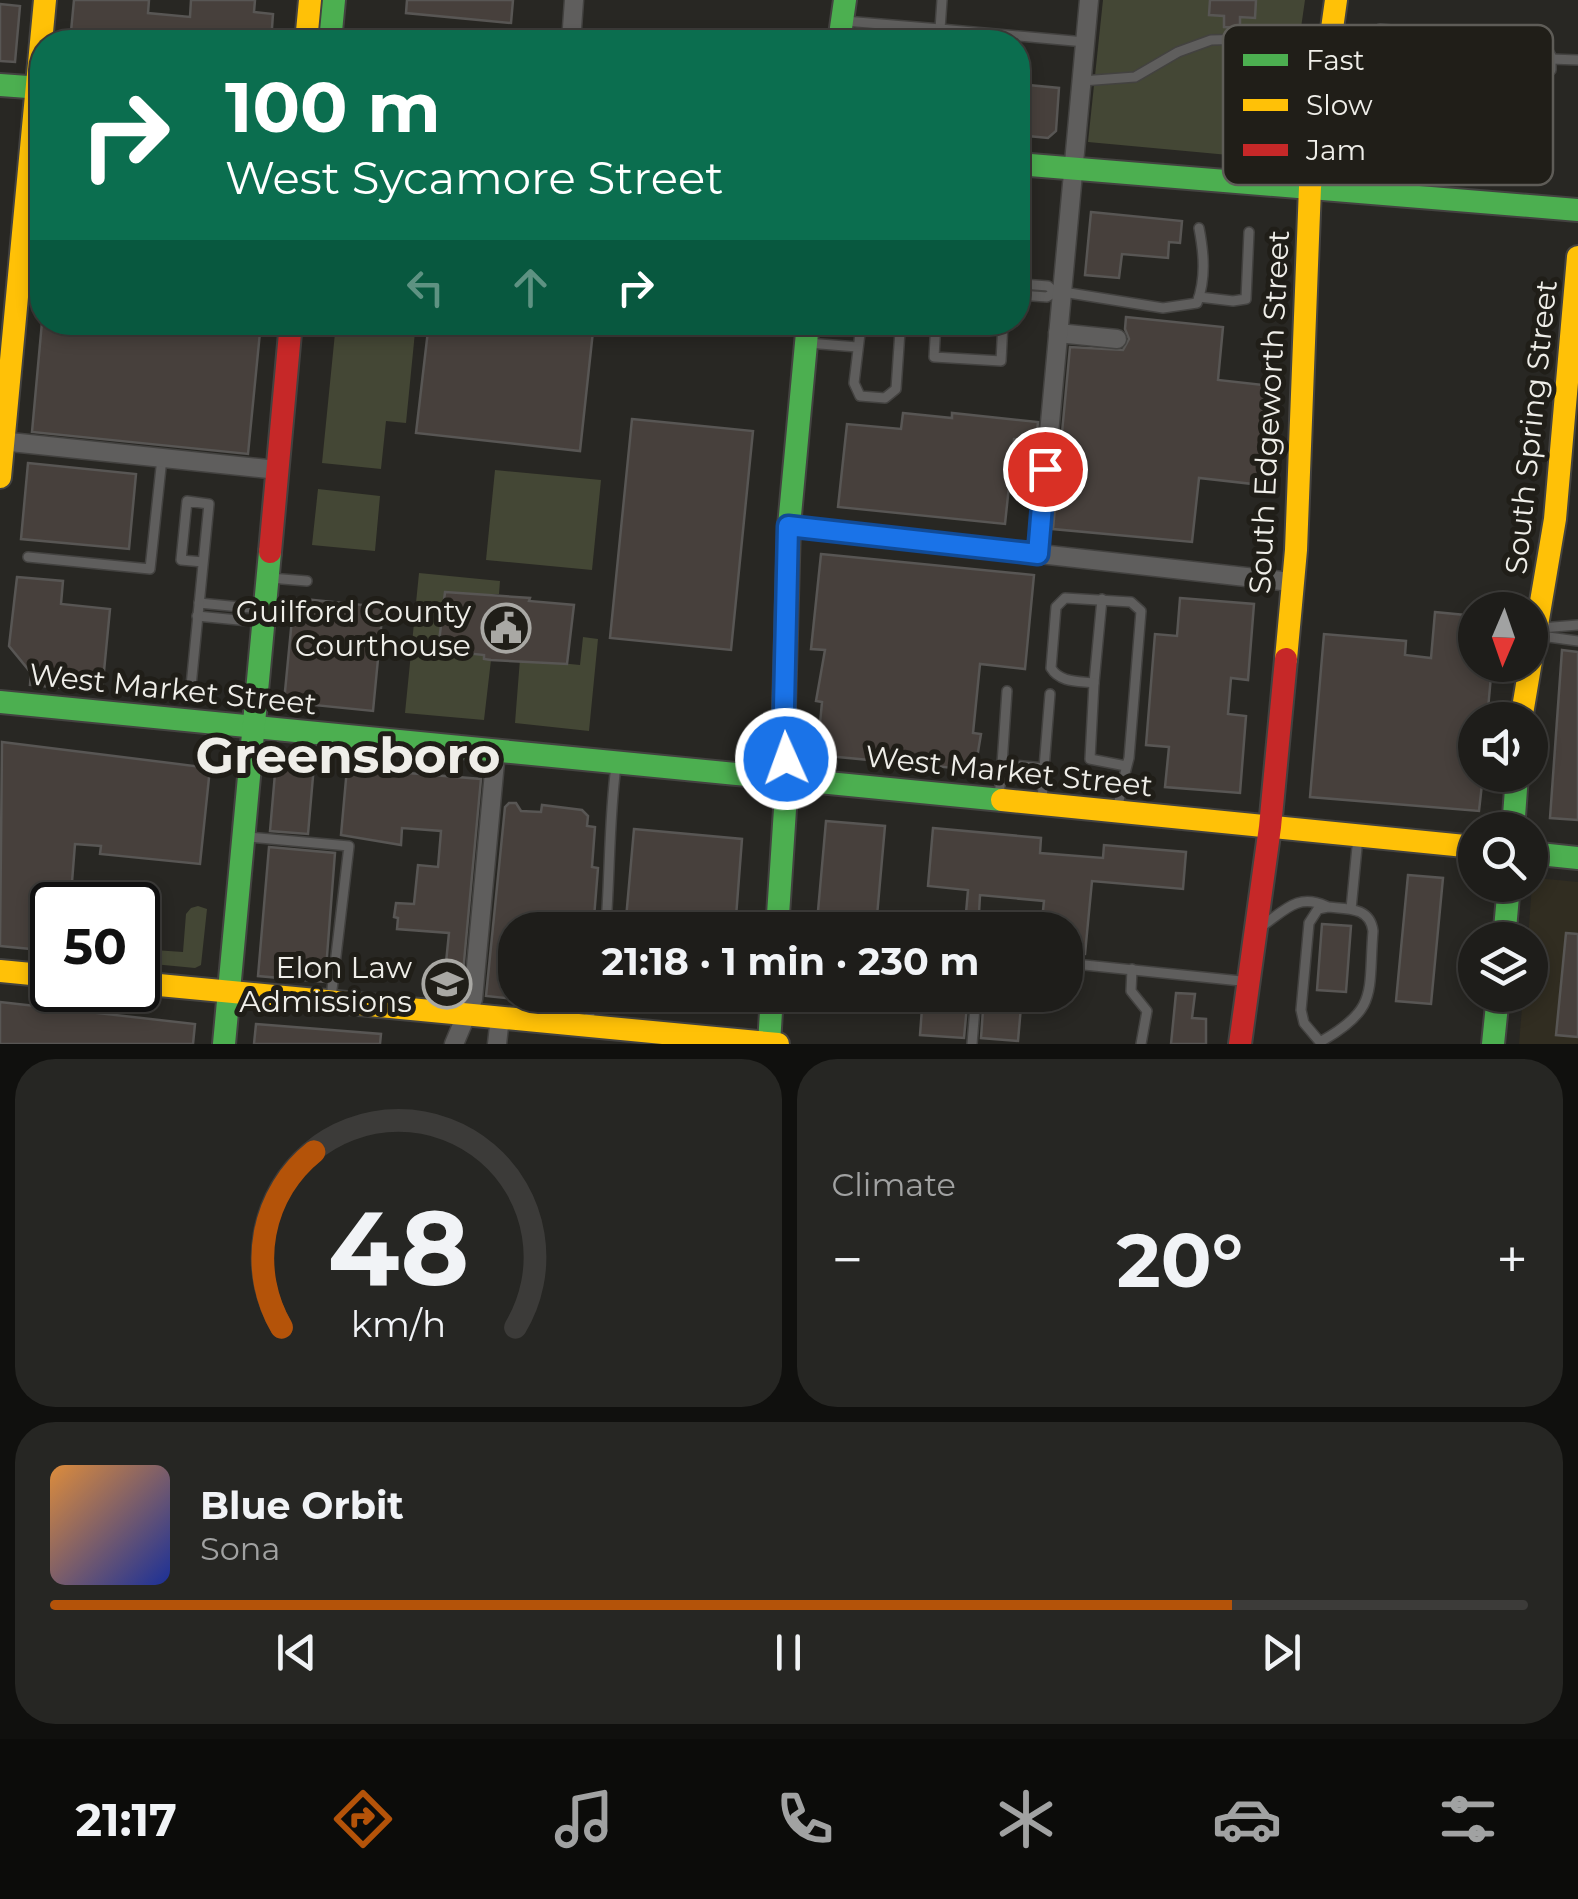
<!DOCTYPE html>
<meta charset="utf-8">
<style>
:root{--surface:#1e1d1a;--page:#262623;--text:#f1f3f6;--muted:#a1a2a2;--line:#3c3b39;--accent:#b45309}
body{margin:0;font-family:Montserrat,sans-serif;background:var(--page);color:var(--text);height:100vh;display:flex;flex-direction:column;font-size:38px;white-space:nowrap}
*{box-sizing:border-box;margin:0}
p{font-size:32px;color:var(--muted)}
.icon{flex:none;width:55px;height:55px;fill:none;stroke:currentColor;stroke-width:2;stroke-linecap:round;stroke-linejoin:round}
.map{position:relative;height:1044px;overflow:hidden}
.drawer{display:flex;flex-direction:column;gap:15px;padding:15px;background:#10100e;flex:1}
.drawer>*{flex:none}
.hud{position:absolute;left:30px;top:30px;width:1000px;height:305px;border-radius:40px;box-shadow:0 5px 15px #0003,0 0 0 2px var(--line);background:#0b6e4f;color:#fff;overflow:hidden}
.needle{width:65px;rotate:182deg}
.fabs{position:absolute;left:1458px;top:592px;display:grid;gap:20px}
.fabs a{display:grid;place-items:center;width:90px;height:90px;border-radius:50%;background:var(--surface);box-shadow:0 5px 15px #0003,0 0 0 2px var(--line);font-size:50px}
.speed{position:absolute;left:30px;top:882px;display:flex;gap:20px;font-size:50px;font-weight:700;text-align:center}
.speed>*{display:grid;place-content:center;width:130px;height:130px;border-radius:50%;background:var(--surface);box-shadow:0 5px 15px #0003,0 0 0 2px var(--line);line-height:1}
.speed .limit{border:5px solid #111;border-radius:15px;background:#fff;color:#111}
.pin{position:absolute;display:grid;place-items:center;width:85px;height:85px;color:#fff;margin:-42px;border:5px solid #fff;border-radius:50%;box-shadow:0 2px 10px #0007}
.me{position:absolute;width:110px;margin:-55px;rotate:358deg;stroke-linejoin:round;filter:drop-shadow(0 0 8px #0008)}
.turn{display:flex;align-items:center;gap:35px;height:210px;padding:0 30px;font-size:45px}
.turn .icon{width:130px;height:130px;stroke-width:2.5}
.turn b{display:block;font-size:70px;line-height:85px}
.lanes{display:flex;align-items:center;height:95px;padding:0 30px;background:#0003;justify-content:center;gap:50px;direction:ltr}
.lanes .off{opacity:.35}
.big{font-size:75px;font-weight:700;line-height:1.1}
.drawer .card{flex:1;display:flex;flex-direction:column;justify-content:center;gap:15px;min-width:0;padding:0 35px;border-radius:40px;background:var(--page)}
.drawer .dial{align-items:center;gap:0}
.dial svg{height:260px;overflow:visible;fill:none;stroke:var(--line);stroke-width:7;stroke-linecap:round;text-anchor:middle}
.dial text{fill:var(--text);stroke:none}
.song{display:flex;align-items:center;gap:30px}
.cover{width:120px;height:120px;border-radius:15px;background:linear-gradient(135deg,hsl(30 70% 55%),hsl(230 70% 35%))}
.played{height:10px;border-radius:5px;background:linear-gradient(90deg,var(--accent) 80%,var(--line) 80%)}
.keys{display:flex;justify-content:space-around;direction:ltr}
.heat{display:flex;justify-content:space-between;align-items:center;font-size:55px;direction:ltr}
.drawer .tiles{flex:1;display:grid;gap:15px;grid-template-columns:1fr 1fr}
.card:last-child{grid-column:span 2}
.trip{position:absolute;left:498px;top:912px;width:585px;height:100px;border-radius:40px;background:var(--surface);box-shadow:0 5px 15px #0003,0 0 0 2px var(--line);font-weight:700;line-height:100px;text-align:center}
.tab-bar{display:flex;height:160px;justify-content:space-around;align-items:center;background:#0c0c0a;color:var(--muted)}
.tab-bar .icon{width:70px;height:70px}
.tab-bar .on{color:var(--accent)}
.tab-bar b{font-size:45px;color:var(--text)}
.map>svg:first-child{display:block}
.built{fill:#312d21}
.green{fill:#444735}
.building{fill:#47403c;stroke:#585654;stroke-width:2.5}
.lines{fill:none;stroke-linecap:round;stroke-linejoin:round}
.lane-casing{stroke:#434240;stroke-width:12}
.street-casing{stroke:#434240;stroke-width:21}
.fast-casing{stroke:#434240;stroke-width:26}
.slow-casing{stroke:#434240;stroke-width:26}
.jam-casing{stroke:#434240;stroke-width:26}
.lane{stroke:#5f5e5d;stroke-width:9}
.street{stroke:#5f5e5d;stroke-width:18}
.fast{stroke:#4caf50;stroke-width:22}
.slow{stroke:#ffc107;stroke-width:22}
.jam{stroke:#c62828;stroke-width:22}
.route-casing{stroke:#114b97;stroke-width:25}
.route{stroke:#1a73e8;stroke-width:18}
.labels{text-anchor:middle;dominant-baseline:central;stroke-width:10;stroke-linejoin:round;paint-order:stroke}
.street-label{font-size:30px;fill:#efeee9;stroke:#201e18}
.poi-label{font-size:30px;fill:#efeee9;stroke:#201e18;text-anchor:end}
.town-label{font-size:50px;font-weight:bold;fill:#efeee9;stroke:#201e18}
.key{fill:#201e18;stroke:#5e5c57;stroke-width:2.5}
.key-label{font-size:28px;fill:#efeee9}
</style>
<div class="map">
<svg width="1578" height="1044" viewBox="0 0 1578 1044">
<rect width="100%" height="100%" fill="#282723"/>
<polygon class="built" points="1536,878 1578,882 1578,1044 1519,1044 1523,995 1530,995 1528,940 1532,884"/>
<g class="green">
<polygon points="1103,0 1305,0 1282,160 1088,142"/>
<polygon points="336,323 409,323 408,332 415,332 406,423 386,421 381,469 322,463"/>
<polygon points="495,470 601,480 592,570 486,560"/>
<polygon points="318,489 380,496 375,551 312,545"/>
<polygon points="419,573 500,581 499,594 491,594 490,596 445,592 439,650 484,655 484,659 491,660 484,720 405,713"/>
<polygon points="583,637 598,639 589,731 515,723 520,659 580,665"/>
<polygon points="198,906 207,909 201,965 195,968 153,964 154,950 183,952 186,914 191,908"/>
</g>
<g class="building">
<polygon points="74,0 149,0 148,13 190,17 191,0 255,0 254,12 273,14 271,42 70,42"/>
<polygon points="407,0 513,0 511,23 406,13"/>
<polygon points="1210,0 1256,0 1255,18 1240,17 1240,28 1224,27 1224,16 1209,15"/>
<polygon points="0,4 20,6 15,62 0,61"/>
<polygon points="1018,84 1059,88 1056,131 1048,138 1018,135"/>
<polygon points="1091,212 1182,221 1180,243 1169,242 1168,258 1122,254 1119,278 1085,275"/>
<polygon points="1126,317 1223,327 1218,380 1272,386 1262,485 1199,478 1192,542 1053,529 1070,347 1123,350 1129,339 1125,329"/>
<polygon points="42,322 261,322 248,454 32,432"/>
<polygon points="429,322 594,322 580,451 416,433"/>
<polygon points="903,413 952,418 952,413 1038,422 1036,441 1014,439 1005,524 838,507 847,424 901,429"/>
<polygon points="632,419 753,431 731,650 610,638"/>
<polygon points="28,463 136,474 129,549 21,539"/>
<polygon points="821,554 1034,575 1025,669 980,664 973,733 981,734 975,770 817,755 822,702 816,701 825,650 811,649"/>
<polygon points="17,577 63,581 61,604 110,609 102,692 30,685 31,673 9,646"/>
<polygon points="445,592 530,598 529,601 574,605 567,664 491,660 484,659 484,655 438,650"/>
<polygon points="294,598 383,607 373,711 284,702"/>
<polygon points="1180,598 1254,604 1248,680 1231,678 1228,714 1246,716 1240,793 1165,787 1169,747 1146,745 1155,634 1177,636"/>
<polygon points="1435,612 1475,616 1475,665 1492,665 1487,720 1475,720 1475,775 1483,775 1479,811 1310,797 1324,634 1406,641 1405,655 1431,658"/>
<polygon points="1562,650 1578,652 1578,820 1550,818"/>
<polygon points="2,742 210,768 200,864 100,854 101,846 75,844 72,882 158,890 151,960 138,959 138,905 52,905 52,951 0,946"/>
<polygon points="276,762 314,765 308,834 270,831"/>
<polygon points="347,768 481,779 461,994 443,992 449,933 397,929 398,918 394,917 396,903 414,904 418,865 438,867 441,831 402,828 401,845 341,835"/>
<polygon points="509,803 516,803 521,811 541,812 542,805 582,810 588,816 587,826 595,827 592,867 598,868 593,930 515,930 515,999 486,996 505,807"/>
<polygon points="826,821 885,826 877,916 818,911"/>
<polygon points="933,828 1041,838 1040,853 1103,858 1104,845 1186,852 1183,889 1092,881 1085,954 1065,952 1065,930 1041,930 1044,901 980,895 979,914 966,913 968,890 928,886"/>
<polygon points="634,829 742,839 735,930 625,930"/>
<polygon points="269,847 335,853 325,982 258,976"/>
<polygon points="1408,875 1443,878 1431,1004 1396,1001"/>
<polygon points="1322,924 1351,926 1346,992 1317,990"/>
<polygon points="1566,933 1578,934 1578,1037 1556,1035"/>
<polygon points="1176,993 1195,994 1192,1018 1206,1019 1206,1044 1171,1044"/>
<polygon points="923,995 968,995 964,1038 920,1035"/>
<polygon points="984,995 1022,995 1018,1041 981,1038"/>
<polygon points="0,1002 195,1024 193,1044 0,1044"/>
<polygon points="256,1024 381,1034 380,1044 254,1044"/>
</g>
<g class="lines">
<g class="lane-casing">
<g id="lane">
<polyline points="845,21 940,29 942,0"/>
<polyline points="940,29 1085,42"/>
<polygon points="1380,29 1544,44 1551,56 1551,70 1536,80 1382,74 1372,68 1362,50"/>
<polyline points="1551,59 1578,60"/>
<polyline points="1082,81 1135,77 1178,52 1211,40 1248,39 1294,55 1318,80"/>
<polyline points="1018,226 1018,255"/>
<polyline points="1018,287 1022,284 1048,286 1055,292 1047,297 1019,295 1018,292"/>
<path d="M 1063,292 L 1163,308 L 1197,303 C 1206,278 1204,254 1199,228"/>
<polyline points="1199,297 1233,301 1246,299 1249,232"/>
<polyline points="867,322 861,325 854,383 860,396 885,398 896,389 900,331 884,322"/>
<polyline points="936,322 934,357 1001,361 1003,322"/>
<polyline points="808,343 857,347"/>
<polyline points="28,557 150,569 162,458"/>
<polyline points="270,578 307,581"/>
<polyline points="199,603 262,609"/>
<polyline points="197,616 259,622"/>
<polyline points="1541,628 1578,625"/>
<polyline points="1541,636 1578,641"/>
<polyline points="1094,683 1102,599"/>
<polyline points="191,686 209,504 187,501 181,560 203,562"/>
<polyline points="1002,764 1007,691"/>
<polyline points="1044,768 1050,694"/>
<polyline points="999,798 1002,764 1044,768 1042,802"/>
<path d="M 1118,809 C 1120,791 1124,776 1129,758 L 1141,611 L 1131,602 L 1065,598 L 1056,607 L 1051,668 C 1060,683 1079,681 1094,683 L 1090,759 L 1126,766"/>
<polyline points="248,837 349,846 331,998"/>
<path d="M 1328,907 C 1348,909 1370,907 1373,931 C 1368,993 1379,1009 1320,1042 L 1304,1023 L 1301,1010 L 1309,923 L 1318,909 Z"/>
<polyline points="1351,909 1358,837"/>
<path d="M 1265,924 C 1287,908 1299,894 1326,906"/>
<path d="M 602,930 L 606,925 C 610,872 609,818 616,766"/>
<polyline points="1065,963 1241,981"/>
<polyline points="1132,969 1131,991 1147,1011 1141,1044"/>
<polyline points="589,1022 592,995"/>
<polyline points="972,1044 976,995"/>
</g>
</g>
<g class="street-casing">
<g id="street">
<polyline points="571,42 574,0"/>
<polyline points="1058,333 1117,339"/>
<polyline points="0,441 278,470"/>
<polyline points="789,526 1291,582"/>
<polyline points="1038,553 1089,0"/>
<polyline points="454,1044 473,999 496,751"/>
<polyline points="497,1044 500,1017"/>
</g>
</g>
<g class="fast-casing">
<g id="fast">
<polyline points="330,42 334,0"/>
<polyline points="839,42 845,0"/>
<polyline points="0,85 42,88"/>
<polyline points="1018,164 1578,210"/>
<polyline points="0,702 1002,800"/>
<polyline points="1513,830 1517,775"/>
<polyline points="1530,853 1578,858"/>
<polyline points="777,930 787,779 784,707 789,526 808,322"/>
<polyline points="1504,940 1509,885"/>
<polyline points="224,1044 270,552"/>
<polyline points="769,1044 772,995"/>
<polyline points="1493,1044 1498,995"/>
</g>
</g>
<g class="slow-casing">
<g id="slow">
<polyline points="306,42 310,0"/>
<polyline points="0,477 45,0"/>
<polyline points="1286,659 1296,550 1310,187 1336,0"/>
<polyline points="1521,720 1555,519 1578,257"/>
<polyline points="1002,800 1475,847"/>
<polyline points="0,971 52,976"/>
<polyline points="138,983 778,1044"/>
</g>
</g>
<g class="jam-casing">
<g id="jam">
<polyline points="270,552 291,322"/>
<polyline points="1240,1044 1270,827 1286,659"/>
</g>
</g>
<use href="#lane" class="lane"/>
<use href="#street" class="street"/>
<use href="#fast" class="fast"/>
<use href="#slow" class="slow"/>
<use href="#jam" class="jam"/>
</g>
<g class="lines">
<g class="route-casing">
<polyline id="route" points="786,759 784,707 788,526 1038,554 1045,469"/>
</g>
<use href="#route" class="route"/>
</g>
<defs>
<g id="civic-ring" transform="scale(2.5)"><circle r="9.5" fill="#201e18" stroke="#a9a8a4" stroke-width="1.5"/><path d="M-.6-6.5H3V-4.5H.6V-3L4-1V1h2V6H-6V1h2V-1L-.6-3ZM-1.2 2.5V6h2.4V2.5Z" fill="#a9a8a4"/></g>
<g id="university-ring" transform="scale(2.5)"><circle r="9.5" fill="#201e18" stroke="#a9a8a4" stroke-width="1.5"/><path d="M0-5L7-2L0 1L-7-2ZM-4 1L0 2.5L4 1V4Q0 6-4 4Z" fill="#a9a8a4"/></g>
</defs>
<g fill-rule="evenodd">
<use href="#civic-ring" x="506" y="628"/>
<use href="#university-ring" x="447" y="984"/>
</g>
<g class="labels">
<g class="street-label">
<text transform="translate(1269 412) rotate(-87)">South Edgeworth Street</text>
<text transform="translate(1531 427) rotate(-84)">South Spring Street</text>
<text transform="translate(173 689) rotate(6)">West Market Street</text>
<text transform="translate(1009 771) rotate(6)">West Market Street</text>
</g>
<g class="poi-label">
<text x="471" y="611">Guilford County<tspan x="471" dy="34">Courthouse</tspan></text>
<text x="412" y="967">Elon Law<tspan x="412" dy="34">Admissions</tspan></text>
</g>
<g class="town-label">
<text x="348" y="755">Greensboro</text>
</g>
</g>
<rect x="1223" y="25" width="330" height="160" rx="15" class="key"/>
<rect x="1243" y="54" width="45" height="12" fill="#4caf50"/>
<rect x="1243" y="99" width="45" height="12" fill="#ffc107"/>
<rect x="1243" y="144" width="45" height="12" fill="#c62828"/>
<g class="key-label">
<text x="1306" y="70">Fast</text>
<text x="1306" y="115">Slow</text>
<text x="1306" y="160">Jam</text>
</g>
</svg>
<div class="fabs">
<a><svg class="needle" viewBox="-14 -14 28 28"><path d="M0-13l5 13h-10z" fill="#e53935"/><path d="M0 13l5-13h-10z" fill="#a1a2a2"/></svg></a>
<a><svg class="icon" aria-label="sound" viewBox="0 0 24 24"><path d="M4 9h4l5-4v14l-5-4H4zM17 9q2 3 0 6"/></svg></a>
<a><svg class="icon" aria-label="search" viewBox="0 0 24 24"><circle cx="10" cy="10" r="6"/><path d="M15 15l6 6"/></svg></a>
<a><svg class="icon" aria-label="layers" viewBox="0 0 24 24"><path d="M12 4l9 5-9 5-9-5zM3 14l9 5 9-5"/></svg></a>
</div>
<div class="speed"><div class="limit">50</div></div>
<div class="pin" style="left:1045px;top:469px;background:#d93025"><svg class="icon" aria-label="arrive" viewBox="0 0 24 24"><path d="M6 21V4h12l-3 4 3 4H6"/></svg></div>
<svg class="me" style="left:786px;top:759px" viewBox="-20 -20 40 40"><circle r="17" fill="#1a73e8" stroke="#fff" stroke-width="3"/><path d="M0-11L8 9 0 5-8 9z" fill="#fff"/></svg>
<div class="trip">21:18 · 1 min · 230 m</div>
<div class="hud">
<div class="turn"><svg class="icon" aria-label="right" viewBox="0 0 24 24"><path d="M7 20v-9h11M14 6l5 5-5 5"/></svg><div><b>100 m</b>West Sycamore Street</div></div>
<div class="lanes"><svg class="icon off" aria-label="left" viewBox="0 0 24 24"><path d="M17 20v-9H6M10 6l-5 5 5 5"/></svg><svg class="icon off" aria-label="ahead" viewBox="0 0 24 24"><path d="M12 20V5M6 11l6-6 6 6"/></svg><svg class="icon" aria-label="right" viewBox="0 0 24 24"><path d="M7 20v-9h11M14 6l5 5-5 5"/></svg></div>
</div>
</div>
<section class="drawer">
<div class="tiles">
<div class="card dial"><svg viewBox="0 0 100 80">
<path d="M14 69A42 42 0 1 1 86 69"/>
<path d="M14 69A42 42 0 0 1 24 15" stroke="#b45309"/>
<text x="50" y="56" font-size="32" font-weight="700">48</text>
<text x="50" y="72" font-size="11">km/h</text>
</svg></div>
<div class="card"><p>Climate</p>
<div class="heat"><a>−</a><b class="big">20°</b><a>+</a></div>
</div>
<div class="card">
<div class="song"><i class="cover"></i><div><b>Blue Orbit</b><p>Sona</p></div></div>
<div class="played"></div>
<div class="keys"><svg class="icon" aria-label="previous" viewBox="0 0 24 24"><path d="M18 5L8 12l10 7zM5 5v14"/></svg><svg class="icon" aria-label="pause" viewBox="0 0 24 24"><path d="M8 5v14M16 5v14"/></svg><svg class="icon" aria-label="next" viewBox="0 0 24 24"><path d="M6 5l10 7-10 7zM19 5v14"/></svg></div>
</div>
</div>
</section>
<nav class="tab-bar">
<b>21:17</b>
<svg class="icon on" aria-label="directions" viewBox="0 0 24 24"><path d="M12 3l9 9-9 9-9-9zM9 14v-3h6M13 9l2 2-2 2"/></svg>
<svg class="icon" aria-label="music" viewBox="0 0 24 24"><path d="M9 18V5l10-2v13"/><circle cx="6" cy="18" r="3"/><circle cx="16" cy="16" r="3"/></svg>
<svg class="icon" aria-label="phone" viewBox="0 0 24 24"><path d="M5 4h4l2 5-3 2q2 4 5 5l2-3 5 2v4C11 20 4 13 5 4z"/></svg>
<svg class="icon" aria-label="climate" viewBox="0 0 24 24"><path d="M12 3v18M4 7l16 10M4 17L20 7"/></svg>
<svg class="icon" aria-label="car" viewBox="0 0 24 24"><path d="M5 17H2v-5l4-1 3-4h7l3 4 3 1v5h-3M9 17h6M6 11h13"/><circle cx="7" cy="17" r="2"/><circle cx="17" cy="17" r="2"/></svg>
<svg class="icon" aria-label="filters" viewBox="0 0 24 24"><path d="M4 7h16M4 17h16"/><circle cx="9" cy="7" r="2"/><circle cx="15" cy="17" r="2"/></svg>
</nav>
